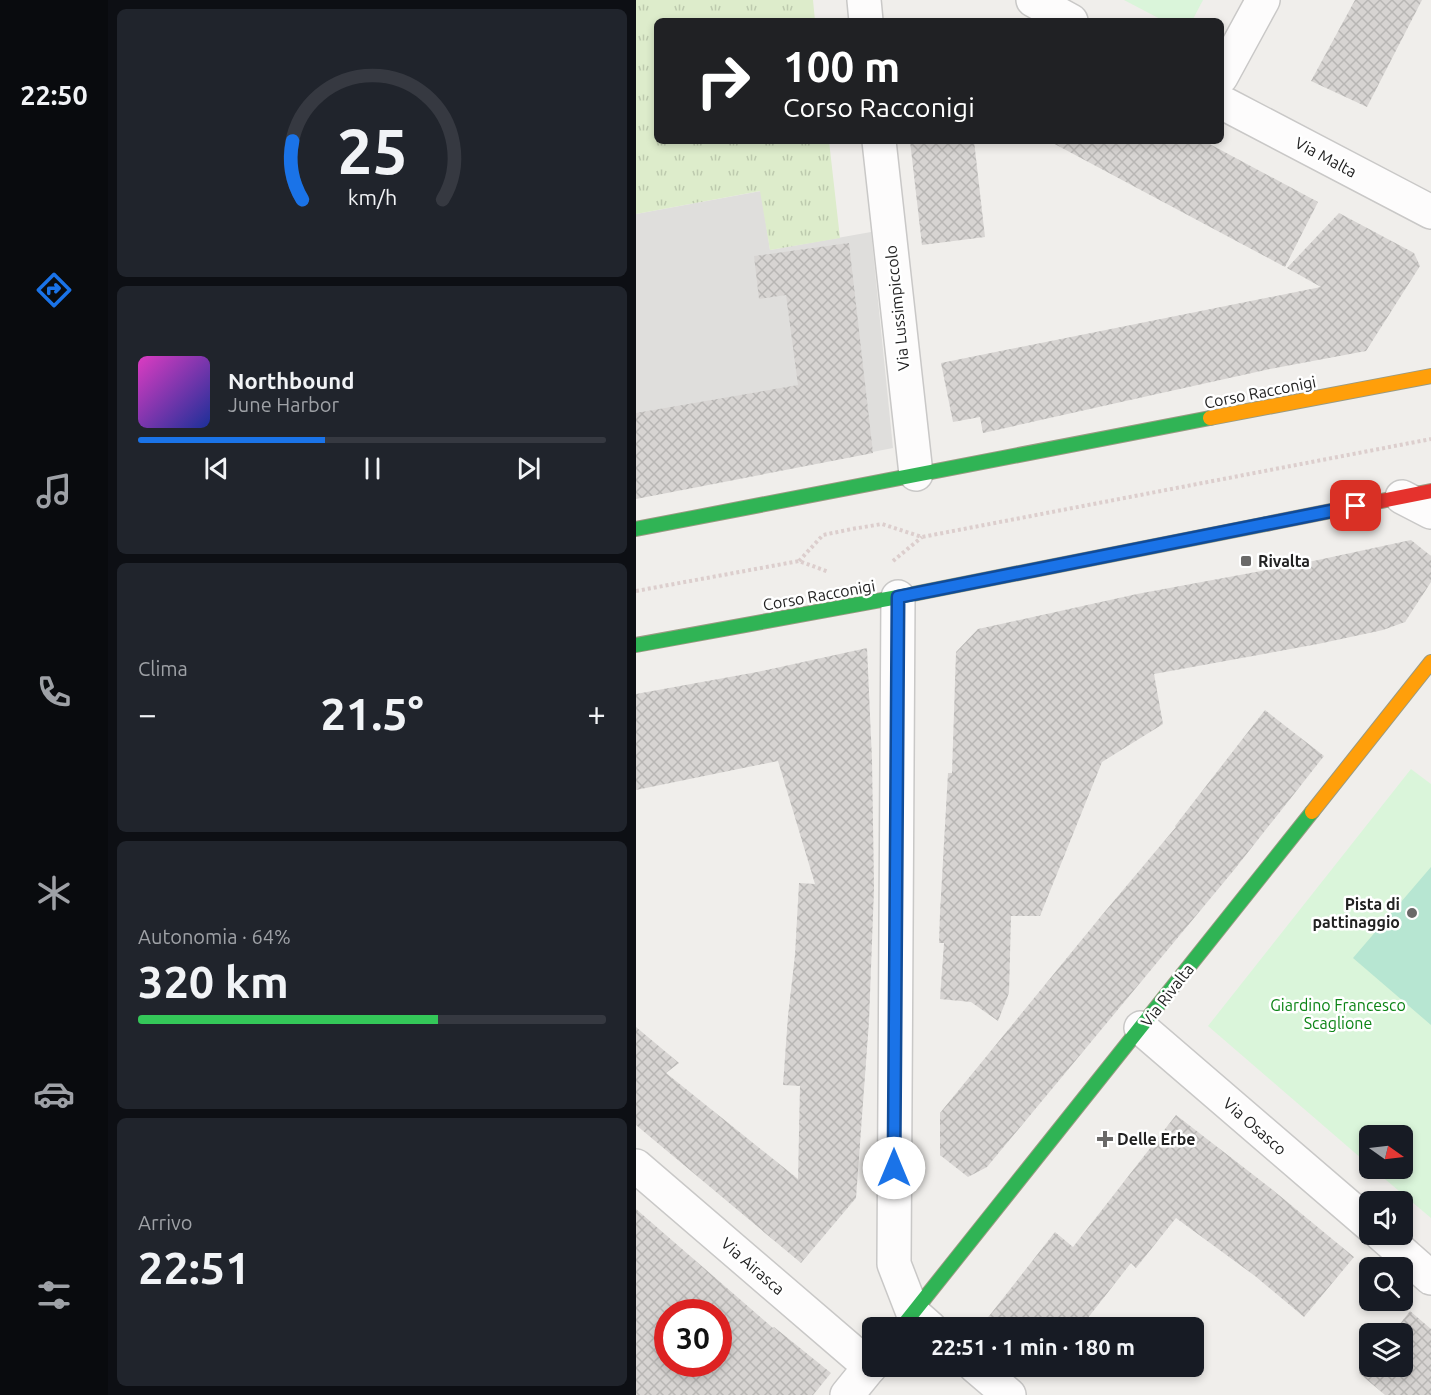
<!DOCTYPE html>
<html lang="it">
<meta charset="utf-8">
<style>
:root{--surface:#171b24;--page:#20242c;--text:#f1f3f6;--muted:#9ea1a6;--line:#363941;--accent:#1a73e8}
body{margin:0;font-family:Ubuntu,sans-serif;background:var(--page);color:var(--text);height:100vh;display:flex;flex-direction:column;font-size:22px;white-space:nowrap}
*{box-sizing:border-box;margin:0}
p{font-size:20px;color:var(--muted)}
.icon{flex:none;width:33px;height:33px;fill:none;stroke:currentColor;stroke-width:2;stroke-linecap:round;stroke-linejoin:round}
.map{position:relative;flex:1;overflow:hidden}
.side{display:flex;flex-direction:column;gap:9px;padding:9px;background:#0d0f14;width:528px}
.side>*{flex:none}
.top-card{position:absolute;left:18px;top:18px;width:570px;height:126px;border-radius:9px;box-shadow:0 3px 9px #0003;background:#202124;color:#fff;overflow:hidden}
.needle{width:39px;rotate:104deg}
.controls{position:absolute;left:723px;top:1125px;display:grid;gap:12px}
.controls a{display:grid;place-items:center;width:54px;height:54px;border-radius:9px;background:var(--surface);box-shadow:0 3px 9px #0003;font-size:30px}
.speed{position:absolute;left:18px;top:1299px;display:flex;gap:12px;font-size:30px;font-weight:700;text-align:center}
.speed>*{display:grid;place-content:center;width:78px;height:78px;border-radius:50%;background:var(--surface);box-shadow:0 3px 9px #0003;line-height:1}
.speed .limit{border:9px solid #d22;background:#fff;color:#111}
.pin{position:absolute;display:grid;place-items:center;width:51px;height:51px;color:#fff;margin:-26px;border-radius:12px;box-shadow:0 3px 9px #0006}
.me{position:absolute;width:66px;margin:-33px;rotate:0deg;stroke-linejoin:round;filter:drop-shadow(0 0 4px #0008)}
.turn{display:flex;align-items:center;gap:21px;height:126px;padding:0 30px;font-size:27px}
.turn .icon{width:78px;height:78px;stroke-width:2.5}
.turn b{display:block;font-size:42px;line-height:51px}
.big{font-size:45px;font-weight:700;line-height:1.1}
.side .tile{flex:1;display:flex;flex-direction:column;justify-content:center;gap:9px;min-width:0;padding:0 21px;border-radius:9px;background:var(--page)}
.side .dial{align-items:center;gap:0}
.dial svg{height:156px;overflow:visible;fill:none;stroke:var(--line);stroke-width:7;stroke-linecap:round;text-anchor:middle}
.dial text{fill:var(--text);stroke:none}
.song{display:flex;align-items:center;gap:18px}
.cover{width:72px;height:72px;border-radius:9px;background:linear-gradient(135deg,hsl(310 70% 55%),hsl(230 70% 35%))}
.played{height:6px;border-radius:3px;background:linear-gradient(90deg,var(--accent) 40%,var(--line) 40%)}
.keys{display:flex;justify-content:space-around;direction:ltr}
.heat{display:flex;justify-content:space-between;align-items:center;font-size:33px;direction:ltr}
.charge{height:9px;border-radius:4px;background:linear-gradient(90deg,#34c759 64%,var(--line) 0)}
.trip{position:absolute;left:226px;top:1317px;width:342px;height:60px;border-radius:9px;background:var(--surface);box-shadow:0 3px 9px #0003;font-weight:700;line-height:60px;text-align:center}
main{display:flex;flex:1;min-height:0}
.dock{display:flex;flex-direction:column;width:108px;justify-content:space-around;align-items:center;background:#090b0e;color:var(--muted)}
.dock .icon{width:42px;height:42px}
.dock .active{color:var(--accent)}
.dock b{font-size:27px;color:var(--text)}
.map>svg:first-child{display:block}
.residential{fill:#dfdedc}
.grass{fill:url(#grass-tufts)}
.park{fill:#daf5da}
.pitch{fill:#b7e6d2}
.building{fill:url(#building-cross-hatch);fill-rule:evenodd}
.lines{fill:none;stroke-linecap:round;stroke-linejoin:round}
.street-casing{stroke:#c9c8c7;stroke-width:36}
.fast-casing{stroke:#999a82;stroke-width:16}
.slow-casing{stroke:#999a82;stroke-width:16}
.jam-casing{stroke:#999a82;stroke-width:16}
.path{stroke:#dccecd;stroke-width:4;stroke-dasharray:3 3;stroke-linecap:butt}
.street{stroke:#fdfcfc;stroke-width:33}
.fast{stroke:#30b455;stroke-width:14}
.slow{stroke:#ff9f0a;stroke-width:14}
.jam{stroke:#e5322d;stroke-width:14}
.route-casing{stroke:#114b97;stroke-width:15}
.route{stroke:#1a73e8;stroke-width:10}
.poi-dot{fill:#6a6968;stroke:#fff;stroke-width:2}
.labels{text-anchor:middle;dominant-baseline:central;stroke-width:5;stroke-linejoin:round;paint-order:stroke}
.street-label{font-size:16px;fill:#222;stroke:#fff}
.poi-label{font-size:16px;font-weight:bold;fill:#222;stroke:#fff;text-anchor:start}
.park-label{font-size:16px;fill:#0c8416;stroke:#fff}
</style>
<main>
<nav class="dock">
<b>22:50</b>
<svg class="icon active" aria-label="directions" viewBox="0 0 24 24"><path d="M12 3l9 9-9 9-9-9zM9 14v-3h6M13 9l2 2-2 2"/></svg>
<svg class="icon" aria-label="music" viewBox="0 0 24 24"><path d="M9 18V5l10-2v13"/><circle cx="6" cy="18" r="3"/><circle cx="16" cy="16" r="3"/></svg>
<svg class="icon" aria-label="phone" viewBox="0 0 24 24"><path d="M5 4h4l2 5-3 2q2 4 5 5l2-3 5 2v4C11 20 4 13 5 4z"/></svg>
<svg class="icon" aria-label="climate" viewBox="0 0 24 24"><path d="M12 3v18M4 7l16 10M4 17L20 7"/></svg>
<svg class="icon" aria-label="car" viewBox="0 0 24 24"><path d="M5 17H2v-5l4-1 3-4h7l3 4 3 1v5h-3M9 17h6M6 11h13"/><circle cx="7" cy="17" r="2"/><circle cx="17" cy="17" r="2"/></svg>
<svg class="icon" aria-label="filters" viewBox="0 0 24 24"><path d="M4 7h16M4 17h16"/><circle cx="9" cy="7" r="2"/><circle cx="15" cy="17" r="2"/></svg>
</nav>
<section class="side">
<div class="tile dial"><svg viewBox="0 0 100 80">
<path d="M14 69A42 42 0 1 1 86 69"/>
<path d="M14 69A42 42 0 0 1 9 39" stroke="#1a73e8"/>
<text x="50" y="56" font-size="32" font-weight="700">25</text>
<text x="50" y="72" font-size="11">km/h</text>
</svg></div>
<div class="tile">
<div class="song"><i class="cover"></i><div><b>Northbound</b><p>June Harbor</p></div></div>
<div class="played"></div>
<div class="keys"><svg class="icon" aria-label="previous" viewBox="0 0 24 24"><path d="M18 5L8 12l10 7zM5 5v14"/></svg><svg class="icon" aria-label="pause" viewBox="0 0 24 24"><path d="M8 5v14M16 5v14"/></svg><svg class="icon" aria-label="next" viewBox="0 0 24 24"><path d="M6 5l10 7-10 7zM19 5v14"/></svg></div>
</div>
<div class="tile"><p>Clima</p>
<div class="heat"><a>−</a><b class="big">21.5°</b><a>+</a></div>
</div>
<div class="tile"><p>Autonomia · 64%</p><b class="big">320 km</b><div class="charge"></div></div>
<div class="tile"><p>Arrivo</p><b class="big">22:51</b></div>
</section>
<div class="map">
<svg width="795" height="1395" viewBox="0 0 795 1395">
<defs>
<pattern id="grass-tufts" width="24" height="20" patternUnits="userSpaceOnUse" patternTransform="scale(1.5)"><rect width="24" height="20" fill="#ddeccb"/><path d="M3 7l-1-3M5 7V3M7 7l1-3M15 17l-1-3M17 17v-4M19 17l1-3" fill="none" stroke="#bdcaae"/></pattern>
<pattern id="building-cross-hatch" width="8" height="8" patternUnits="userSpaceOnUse" patternTransform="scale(1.5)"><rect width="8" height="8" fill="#d7d4d2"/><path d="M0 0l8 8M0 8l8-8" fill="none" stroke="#b8b6b4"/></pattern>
</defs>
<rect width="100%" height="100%" fill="#f0eeeb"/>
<polygon class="residential" points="125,191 134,250 235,232 257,448 0,498 0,214"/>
<polygon class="grass" points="0,0 177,0 179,21 21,21 21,141 193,141 204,238 134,250 124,191 0,214"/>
<g class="park">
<polygon points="488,0 567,0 556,21 528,21"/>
<polygon points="775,769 795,784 795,1218 737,1169 766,1168 766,1136 734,1136 733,1165 572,1026"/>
</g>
<polygon class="pitch" points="795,867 795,1025 717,958"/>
<g class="building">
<polygon points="719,0 786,0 731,107 675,81"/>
<polygon points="274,141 338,141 349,237 286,245"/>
<polygon points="413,141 568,141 682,202 649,267"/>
<polygon points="703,213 778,253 784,266 730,351 634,369 521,394 347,433 344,417 317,422 305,363 685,287 651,268"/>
<polygon points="213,243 237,453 0,499 0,413 162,385 150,295 123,299 118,256"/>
<polygon points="775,540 795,556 795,582 769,622 747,630 682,644 518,674 527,724 466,762 404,916 375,916 373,993 362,1021 335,1002 304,999 308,943 303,943 304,913 312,773 316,773 320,652 342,629 501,594 668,563"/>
<polygon points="231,648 236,760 238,888 233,1021 220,1198 165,1263 0,1125 0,1027 43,1063 30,1073 162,1179 164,1086 147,1085 152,1016 159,955 163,883 179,884 142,761 0,790 0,694 121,672"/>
<polygon points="629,710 688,756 598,870 351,1167 332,1177 304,1155 304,1113 466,915 540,827 539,826"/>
<polygon points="540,1115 633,1187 718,1257 668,1317 619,1276 540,1218 500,1268 495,1263 444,1328 349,1328 346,1325 419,1232 437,1247"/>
<path d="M 0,1209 L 137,1328 L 138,1327 L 195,1373 L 177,1395 L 0,1395 ZM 32,1312 L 82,1312 L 82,1364 L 32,1364 Z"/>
<polygon points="774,1311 795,1329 795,1395 749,1395 723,1373 734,1361 734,1366 766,1366 766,1334 756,1334"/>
</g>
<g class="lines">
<g class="street-casing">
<g id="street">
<polyline points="228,0 230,21"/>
<polyline points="397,0 435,21"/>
<polyline points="585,77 627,0"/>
<polyline points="585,102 795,212"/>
<polyline points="243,141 280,474"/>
<polyline points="766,497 795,512"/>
<polyline points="262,597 258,1264 277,1313 294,1328"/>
<polyline points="505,1028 734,1225"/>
<polyline points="0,1166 234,1367"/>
<polyline points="745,1234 795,1278"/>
<polyline points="339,1366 373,1395"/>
<polyline points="211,1395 237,1363"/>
</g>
</g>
<g class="fast-casing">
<g id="fast">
<polyline points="0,529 574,418"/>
<polyline points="0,645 262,597 630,524"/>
<polyline points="265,1328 676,812"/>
</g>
</g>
<g class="slow-casing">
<g id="slow">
<polyline points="574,418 795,376"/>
<polyline points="676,812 795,662"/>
</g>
</g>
<g class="jam-casing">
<polyline id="jam" points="630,524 795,491"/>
</g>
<g class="path">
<polyline points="163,561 187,535 216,529 246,524 286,537 795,439"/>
<polyline points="257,561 286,537"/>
<polyline points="0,591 163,561 193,572"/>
</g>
<use href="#street" class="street"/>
<use href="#fast" class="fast"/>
<use href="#slow" class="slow"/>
<use href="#jam" class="jam"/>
</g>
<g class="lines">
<g class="route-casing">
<polyline id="route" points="258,1168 262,597 720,506"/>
</g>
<use href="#route" class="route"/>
</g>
<g class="poi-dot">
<rect x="604" y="555" width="12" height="12" rx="3"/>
<circle cx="776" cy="913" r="6"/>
<path d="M466 1130h6v6h6v6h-6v6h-6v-6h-6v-6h6z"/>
</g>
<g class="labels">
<g class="street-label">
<text transform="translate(690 157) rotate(28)">Via Malta</text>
<text transform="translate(261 308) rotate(-96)">Via Lussimpiccolo</text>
<text transform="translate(624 392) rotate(-11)">Corso Racconigi</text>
<text transform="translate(183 595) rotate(-10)">Corso Racconigi</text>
<text transform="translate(531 995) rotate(-52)">Via Rivalta</text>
<text transform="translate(619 1126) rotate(41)">Via Osasco</text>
<text transform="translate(117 1266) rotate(41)">Via Airasca</text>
</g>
<g class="poi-label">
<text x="622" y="561">Rivalta</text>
<text x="764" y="904" text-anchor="end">Pista di<tspan x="764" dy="18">pattinaggio</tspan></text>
<text x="481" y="1139">Delle Erbe</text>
</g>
<g class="park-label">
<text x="702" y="1005">Giardino Francesco<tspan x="702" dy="18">Scaglione</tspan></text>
</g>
</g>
</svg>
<div class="controls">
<a><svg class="needle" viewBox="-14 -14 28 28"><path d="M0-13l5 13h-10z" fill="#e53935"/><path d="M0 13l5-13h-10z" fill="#9ea1a6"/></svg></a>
<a><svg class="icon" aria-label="sound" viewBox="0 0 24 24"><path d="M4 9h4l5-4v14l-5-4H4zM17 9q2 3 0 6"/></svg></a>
<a><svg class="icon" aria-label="search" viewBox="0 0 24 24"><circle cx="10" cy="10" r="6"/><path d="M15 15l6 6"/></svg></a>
<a><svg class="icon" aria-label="layers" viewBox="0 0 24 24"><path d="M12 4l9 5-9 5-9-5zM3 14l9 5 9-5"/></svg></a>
</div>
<div class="speed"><div class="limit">30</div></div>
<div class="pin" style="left:720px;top:506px;background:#d93025"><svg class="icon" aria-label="arrive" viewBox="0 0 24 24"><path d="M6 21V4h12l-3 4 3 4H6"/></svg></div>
<svg class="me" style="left:258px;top:1168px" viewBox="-20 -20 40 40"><circle r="19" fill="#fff"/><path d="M0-13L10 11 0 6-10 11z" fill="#1a73e8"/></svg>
<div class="trip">22:51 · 1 min · 180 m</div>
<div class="top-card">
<div class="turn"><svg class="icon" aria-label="right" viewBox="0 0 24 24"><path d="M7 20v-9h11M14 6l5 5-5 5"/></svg><div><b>100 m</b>Corso Racconigi</div></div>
</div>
</div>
</main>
